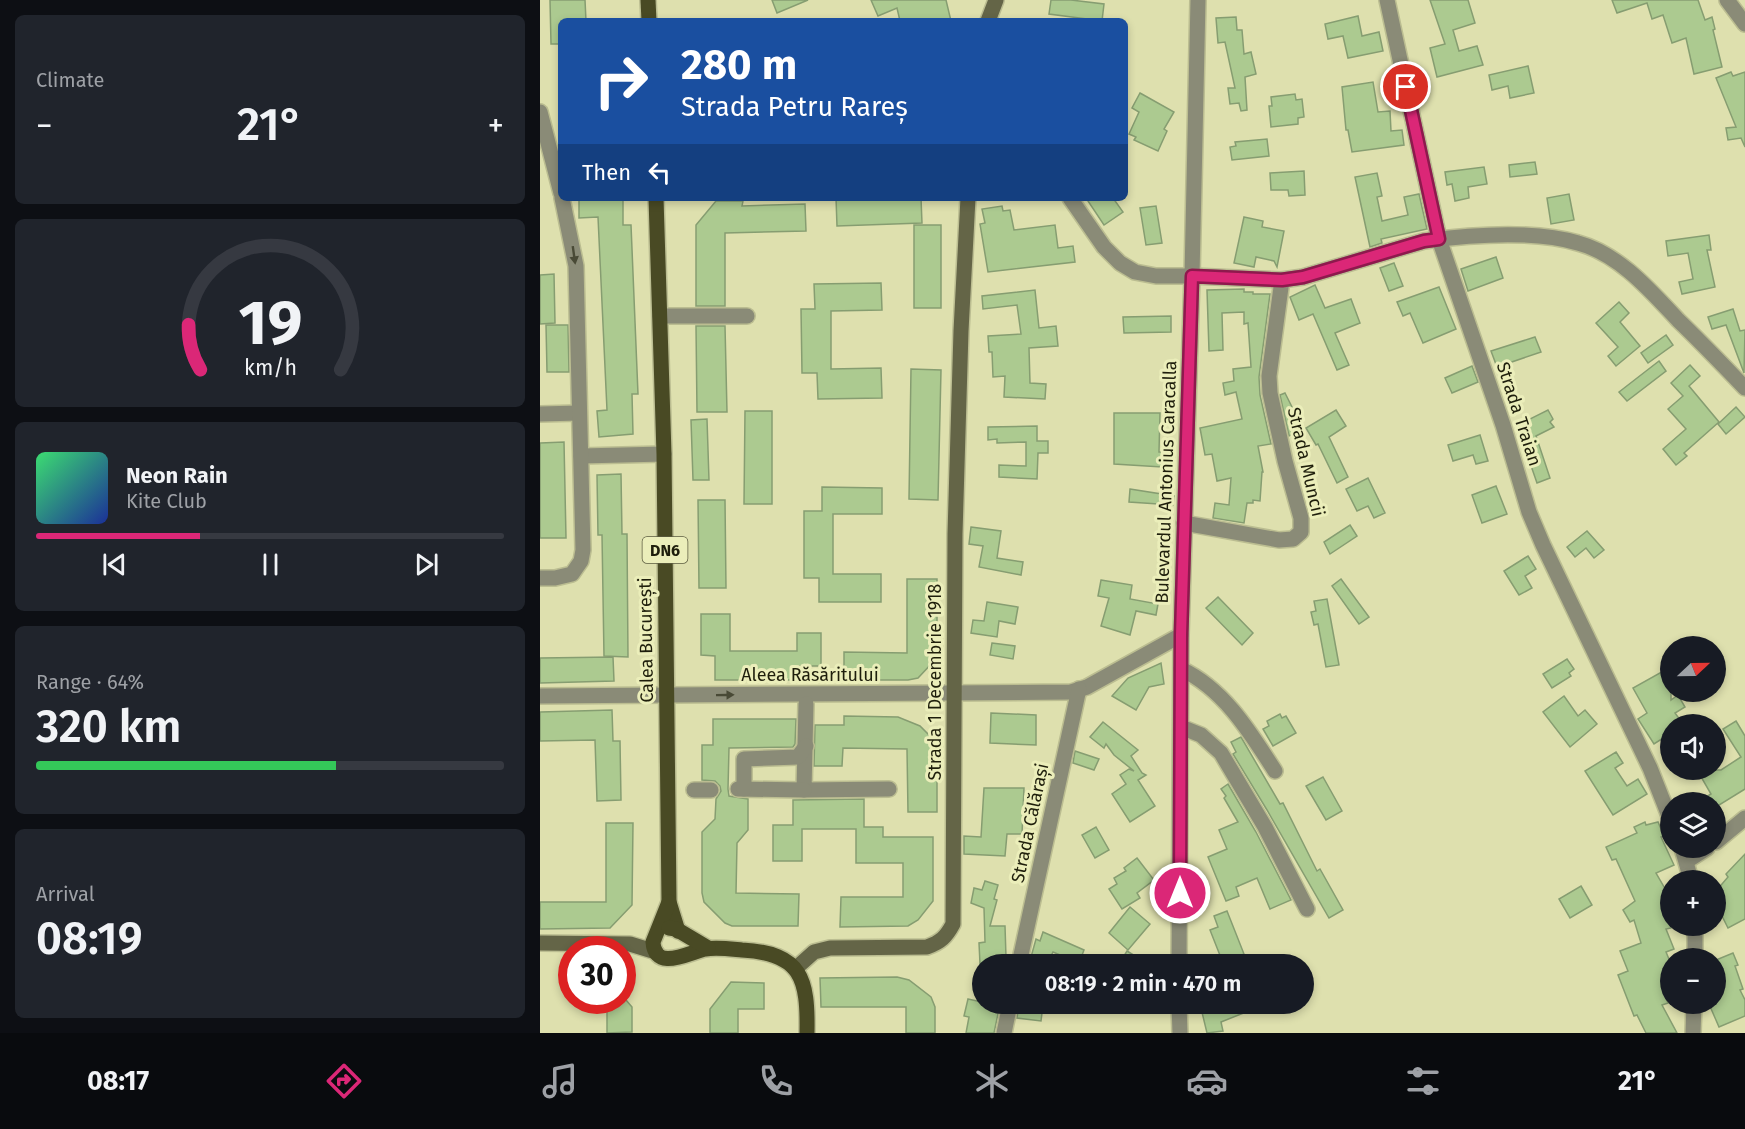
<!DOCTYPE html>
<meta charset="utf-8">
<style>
:root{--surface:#171b24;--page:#20242c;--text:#f1f3f6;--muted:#9ea1a6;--line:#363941;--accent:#db2777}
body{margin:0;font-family:"Fira Sans",sans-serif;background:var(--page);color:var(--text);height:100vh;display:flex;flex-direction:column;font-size:22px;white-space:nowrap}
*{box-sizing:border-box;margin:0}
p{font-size:20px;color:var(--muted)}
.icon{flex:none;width:33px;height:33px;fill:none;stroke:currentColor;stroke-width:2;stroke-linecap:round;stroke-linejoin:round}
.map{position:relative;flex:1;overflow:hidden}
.panel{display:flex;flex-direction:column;gap:15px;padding:15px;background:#0d0f14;width:540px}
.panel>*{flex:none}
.guide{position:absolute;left:18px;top:18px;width:570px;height:183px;border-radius:9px;box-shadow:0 3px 9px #0003;background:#1a4fa0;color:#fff;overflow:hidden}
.needle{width:39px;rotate:68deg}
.buttons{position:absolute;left:1120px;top:636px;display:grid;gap:12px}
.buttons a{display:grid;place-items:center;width:66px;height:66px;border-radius:50%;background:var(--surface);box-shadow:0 3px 9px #0003;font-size:30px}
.speed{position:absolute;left:18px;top:936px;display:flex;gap:12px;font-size:30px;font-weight:700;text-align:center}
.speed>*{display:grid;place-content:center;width:78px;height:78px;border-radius:50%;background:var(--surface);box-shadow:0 3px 9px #0003;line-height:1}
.speed .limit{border:9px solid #d22;background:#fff;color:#111}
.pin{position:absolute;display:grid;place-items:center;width:51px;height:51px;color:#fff;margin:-26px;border:3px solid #fff;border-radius:50%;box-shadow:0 2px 6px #0007}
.me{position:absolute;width:66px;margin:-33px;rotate:0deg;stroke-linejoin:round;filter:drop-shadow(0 0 4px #0008)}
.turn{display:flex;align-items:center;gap:21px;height:126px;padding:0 24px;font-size:27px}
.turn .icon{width:78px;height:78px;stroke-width:2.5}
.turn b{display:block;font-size:42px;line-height:51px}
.then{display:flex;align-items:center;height:57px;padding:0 24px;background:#0003;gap:12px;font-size:22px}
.big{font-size:45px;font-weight:600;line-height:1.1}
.panel .tile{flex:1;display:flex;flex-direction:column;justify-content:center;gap:9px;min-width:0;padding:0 21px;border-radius:9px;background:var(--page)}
.panel .dial{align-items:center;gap:0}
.dial svg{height:156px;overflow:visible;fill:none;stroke:var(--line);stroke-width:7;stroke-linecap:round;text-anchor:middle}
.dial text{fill:var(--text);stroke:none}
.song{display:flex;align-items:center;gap:18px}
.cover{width:72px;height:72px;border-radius:9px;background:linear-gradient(135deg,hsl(140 70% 55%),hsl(230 70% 35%))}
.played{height:6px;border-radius:3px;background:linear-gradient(90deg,var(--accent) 35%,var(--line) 35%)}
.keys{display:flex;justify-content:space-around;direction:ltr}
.heat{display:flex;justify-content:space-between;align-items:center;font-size:33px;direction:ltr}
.charge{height:9px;border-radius:4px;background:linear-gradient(90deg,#34c759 64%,var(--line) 0)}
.trip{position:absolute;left:432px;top:954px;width:342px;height:60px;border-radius:30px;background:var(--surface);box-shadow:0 3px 9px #0003;font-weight:600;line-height:60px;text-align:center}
.dock{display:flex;height:96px;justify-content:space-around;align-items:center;background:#090b0e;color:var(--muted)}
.dock .icon{width:42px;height:42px}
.dock .on{color:var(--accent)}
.dock b{font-size:27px;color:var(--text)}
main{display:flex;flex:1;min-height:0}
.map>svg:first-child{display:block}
.building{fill:#acca90;stroke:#869d71;stroke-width:1.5}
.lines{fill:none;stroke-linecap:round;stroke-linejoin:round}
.street-casing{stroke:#bbbd91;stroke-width:18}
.secondary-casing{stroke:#bbbd91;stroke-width:18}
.primary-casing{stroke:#bbbd91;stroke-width:18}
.street{stroke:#8a8b77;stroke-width:15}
.secondary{stroke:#646547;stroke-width:15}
.primary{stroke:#494a24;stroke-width:15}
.oneway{fill:#494a36}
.route-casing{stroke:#8e194d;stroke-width:15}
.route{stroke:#db2777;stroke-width:10}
.labels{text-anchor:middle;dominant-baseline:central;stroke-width:6;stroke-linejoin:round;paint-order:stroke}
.shield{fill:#ebeeba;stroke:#5c5c40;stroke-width:1.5}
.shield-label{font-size:16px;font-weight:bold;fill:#1e1e0b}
.street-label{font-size:18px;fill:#1e1e0b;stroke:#ebeeba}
</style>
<main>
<section class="panel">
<div class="tile"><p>Climate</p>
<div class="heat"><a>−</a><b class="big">21°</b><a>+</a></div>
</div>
<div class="tile dial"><svg viewBox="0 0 100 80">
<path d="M14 69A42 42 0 1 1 86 69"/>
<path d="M14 69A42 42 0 0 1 8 46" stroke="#db2777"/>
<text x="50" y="56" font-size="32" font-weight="700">19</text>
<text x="50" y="72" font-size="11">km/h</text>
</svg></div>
<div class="tile">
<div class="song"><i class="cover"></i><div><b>Neon Rain</b><p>Kite Club</p></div></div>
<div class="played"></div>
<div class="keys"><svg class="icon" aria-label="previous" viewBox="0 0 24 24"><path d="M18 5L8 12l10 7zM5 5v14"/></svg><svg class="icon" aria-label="pause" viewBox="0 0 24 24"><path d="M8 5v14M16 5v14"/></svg><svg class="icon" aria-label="next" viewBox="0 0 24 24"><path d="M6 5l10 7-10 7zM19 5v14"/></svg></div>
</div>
<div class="tile"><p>Range · 64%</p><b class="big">320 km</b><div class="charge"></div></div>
<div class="tile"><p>Arrival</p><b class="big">08:19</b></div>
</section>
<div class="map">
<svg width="1205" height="1033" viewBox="0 0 1205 1033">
<rect width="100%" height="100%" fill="#dee0ae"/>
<g class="building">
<polygon points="10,0 45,0 46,21 21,21 21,44 11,44"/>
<polygon points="232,0 268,0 237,13"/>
<polygon points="331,0 406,0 411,21 360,21 357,8 338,16"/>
<polygon points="511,0 531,0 564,4 562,21 509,14"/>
<polygon points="890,0 928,0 935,23 913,30 919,51 937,46 943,65 897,77 890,48 905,44"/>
<polygon points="1072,0 1158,0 1165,20 1172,17 1175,29 1173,30 1182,67 1154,74 1146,38 1132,43 1123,15 1112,19 1107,3 1077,13"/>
<polygon points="818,16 822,36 839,32 843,51 808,58 803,36 788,39 785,24"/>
<polygon points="696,17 697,30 702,30 704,54 711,52 716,74 705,77 707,110 701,111 699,103 690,104 688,88 695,88 685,42 678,43 676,18"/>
<polygon points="988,66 994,93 970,98 968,86 952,90 949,75"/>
<polygon points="1191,72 1193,76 1205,72 1205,147 1201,138 1188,140 1186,128 1196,127 1176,78"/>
<polygon points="833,82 838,112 850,111 851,131 862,130 864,145 812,152 808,130 806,130 802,87"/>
<polygon points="600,93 634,112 624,129 627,131 618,151 594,140 596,137 589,134 599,112 592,108"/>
<polygon points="755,94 756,100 762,99 764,117 758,118 758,124 731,127 729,106 732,106 731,97"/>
<polygon points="727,139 729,156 692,160 690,147 696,146 695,142"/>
<polygon points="995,162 997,174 970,177 969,165"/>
<polygon points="944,167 947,184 928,187 929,198 915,201 912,184 907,185 905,172"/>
<polygon points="764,171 765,195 749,196 748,190 731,190 730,173"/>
<polygon points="837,173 842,196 837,197 842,221 868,215 864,197 879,194 887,229 841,239 842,243 830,247 815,177"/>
<polygon points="1029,194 1034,220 1011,224 1007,198"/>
<polygon points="39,198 83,198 83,225 91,225 98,394 92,394 93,434 59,437 57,411 67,410 58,217 39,218"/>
<polygon points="296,198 381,198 382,223 297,226"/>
<polygon points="546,198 573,198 583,212 564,225"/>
<polygon points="176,201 203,201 202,206 265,204 266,231 185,233 185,306 156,306 156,225"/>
<polygon points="462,206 463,211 470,210 474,230 515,225 518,248 533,246 535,262 448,272 440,224 445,223 442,209"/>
<polygon points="616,206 622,243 606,245 600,208"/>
<polygon points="704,217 723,221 722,227 744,231 737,267 734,261 716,257 714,267 694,263"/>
<rect x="374" y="225" width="27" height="83"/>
<polygon points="1169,235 1171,250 1167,250 1175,287 1142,294 1139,282 1153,279 1148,253 1128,256 1126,241"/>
<polygon points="956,257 963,278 928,291 921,269"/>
<polygon points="854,263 863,286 849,291 840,268"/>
<polygon points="14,274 15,323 0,324 0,275"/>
<polygon points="341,283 342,310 291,311 291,369 341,368 342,398 278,399 277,373 262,373 261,309 275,309 274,284"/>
<polygon points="775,285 785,308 811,299 820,323 795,333 809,365 797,370 773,314 759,320 750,297"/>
<polygon points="899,287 916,329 883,343 870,313 863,316 857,302"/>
<polygon points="704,289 704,292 713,292 713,294 730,294 719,377 720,395 731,444 718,446 723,472 722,472 720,501 713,500 713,503 707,503 704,523 673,518 675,503 689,505 691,478 677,481 672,454 665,455 660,428 702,419 696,392 685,395 683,383 694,381 693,369 711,367 708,323 704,324 704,312 682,313 683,350 669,351 667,290"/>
<polygon points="495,290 499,328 516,326 518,346 489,348 490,383 506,384 505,399 464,397 465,376 453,377 452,352 449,352 448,336 481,334 477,305 443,309 442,296"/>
<polygon points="1079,302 1089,313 1080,322 1100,346 1076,366 1068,356 1078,347 1056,323"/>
<polygon points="1193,309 1200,331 1205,330 1204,373 1186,325 1172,329 1168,317"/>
<polygon points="631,316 631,332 584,333 583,317"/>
<polygon points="6,325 28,325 29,372 7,372"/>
<polygon points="156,326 185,326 187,412 157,412"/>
<polygon points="1126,335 1133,345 1108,363 1101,353"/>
<polygon points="995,337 1001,352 957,367 951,351"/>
<polygon points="1119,361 1126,371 1087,401 1079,392"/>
<polygon points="1150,365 1160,376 1149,386 1179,422 1144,453 1147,456 1136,465 1123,449 1146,429 1128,409 1143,396 1131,383"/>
<polygon points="932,366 938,382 912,393 905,378"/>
<polygon points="371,369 401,370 398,500 369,499"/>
<polygon points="745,393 763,429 749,436 740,395"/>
<polygon points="1196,407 1205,417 1186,434 1178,424"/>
<polygon points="796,410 806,426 789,437 808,477 797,483 778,444 776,445 766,428"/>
<polygon points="1008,410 1013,419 1010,422 1014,427 996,436 1010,478 997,483 989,460 994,458 978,425"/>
<polygon points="205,411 232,411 232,504 204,504"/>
<polygon points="574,413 620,413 619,452 623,452 622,467 574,464"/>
<polygon points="167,419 169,480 153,480 151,420"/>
<polygon points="497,426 497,441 508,441 508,453 498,453 497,479 459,477 459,465 486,466 486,442 457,443 457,439 448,440 448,427"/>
<polygon points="940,435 948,461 936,464 933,455 913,461 908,445"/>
<polygon points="24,442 26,538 0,538 0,443"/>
<polygon points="81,474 82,534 87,534 88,657 64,656 62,535 58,535 57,475"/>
<polygon points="828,478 845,513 834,518 828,506 817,511 806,489"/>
<polygon points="956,486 967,514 942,523 932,495"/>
<polygon points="282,487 342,488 342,514 293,514 293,574 341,574 341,602 279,602 279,578 264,578 264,511 282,511"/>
<polygon points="590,489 634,496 633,505 589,502"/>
<polygon points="158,500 185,500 186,588 159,588"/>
<polygon points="810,525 817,536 790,554 784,542"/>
<polygon points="431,527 461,531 457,558 483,562 481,575 439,567 443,546 429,544"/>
<polygon points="1047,531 1064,550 1054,558 1046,548 1035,557 1027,547"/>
<polygon points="988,556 996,569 985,576 992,588 979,595 964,571"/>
<polygon points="367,579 397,579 397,655 393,662 378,678 368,680 304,680 304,652 367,653"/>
<polygon points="801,579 829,617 819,624 792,586"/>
<polygon points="561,580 592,585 590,599 618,604 616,615 596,611 590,635 561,626 569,598 558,596"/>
<polygon points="678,597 713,633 702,645 666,608"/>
<polygon points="787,599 799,665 786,667 778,624 774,625 771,612 776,611 774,601"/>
<polygon points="447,602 478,607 475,624 459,621 457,637 431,633 433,620 444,621"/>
<polygon points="161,614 190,614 190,651 257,651 257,633 281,633 281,666 259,666 259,680 175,680 175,656 161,655"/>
<polygon points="452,643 475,646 473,659 450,655"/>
<polygon points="73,657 74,681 0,683 0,658"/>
<polygon points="1027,659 1034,669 1029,673 1031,676 1012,688 1003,674"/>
<polygon points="621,663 624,684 609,687 596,710 572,696 588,678"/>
<polygon points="1127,669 1131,676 1131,700 1138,695 1145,707 1135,713 1143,724 1131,724 1131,733 1114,744 1098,719 1107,713 1093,688"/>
<polygon points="1024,696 1038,716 1045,710 1057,724 1030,747 1003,712"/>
<polygon points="72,710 73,741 80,741 81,800 57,801 55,740 0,741 0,712"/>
<polygon points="451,713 496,715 496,745 450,743"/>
<polygon points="740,714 742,718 746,716 756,733 733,746 723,729 729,726 727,721"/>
<polygon points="304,716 358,717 380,726 391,737 397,746 397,812 368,812 367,749 303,748 302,766 274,766 275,725 304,725"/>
<polygon points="173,719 256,719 255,744 253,747 189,748 188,789 189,796 208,799 208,830 197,843 196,893 259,894 258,926 192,926 185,923 164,902 162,893 162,832 175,819 176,799 181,791 180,786 175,781 162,780 162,745 173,745"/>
<polygon points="1196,721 1205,736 1205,789 1176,807 1176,802 1158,802 1171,794 1160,775 1169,770 1181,770 1201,757 1183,729"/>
<polygon points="563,722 598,750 591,756 602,773 606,775 598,780 615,806 590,822 572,794 586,784 580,775 589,769 594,771 574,755 566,744 564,748 550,737"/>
<polygon points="701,737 740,804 743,803 777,871 780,869 803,910 789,918 727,810 693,754 696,752 691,742"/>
<polygon points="535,751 559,759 554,770 533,763"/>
<polygon points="1076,752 1083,763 1075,768 1087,786 1098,779 1107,794 1073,815 1045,771"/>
<polygon points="783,777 802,811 786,820 766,786"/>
<polygon points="688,784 716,832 751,900 730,909 717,878 696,887 699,896 686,901 668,857 687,849 679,830 698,822 684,798 686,796 681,789"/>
<polygon points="444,788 484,788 482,834 467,834 465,856 424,854 424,836 441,837"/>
<polygon points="324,799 324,827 343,827 343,837 393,837 393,901 378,920 368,926 300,927 301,897 363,897 363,863 316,863 316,829 262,829 262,861 233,861 233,825 253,825 253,800"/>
<polygon points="1105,822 1106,825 1118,822 1124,836 1121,837 1134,865 1116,873 1131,899 1131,928 1126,929 1134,949 1126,952 1131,964 1131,994 1125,996 1128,1003 1122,1005 1137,1033 1106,1033 1097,1015 1094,1016 1078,975 1088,971 1080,951 1101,943 1094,920 1090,922 1083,910 1095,901 1076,859 1072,860 1066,847 1097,833 1094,827"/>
<polygon points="66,823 93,823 92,905 70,928 0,929 0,902 66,902"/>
<polygon points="556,827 569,850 555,858 542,835"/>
<polygon points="1205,854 1205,919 1188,928 1176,904 1176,891 1188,877 1186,874"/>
<polygon points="597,858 614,880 597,893 600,898 582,909 569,889 577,884 574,878 586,871 584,868"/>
<polygon points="445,881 458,885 454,899 457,900 450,926 465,926 466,957 461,957 462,964 440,964 439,943 445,942 444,908 431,903 434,888 442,890"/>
<polygon points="1041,886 1052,905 1030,918 1019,899"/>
<polygon points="590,907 610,924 588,950 569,933"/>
<polygon points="687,911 704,954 683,963 670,930 678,927 674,916"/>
<polygon points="503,932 544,950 539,963 513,952 508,962 491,957 496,939 500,941"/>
<polygon points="587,951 608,964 579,964"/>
<polygon points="1193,953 1198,965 1195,966 1203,989 1200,990 1205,1000 1205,1016 1179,1027 1169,1004 1176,1004 1176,960"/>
<polygon points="357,977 369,980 391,997 395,1007 395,1033 366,1033 366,1007 281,1007 280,978"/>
<polygon points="191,982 224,983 224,1009 198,1009 198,1033 170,1033 170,1009"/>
<polygon points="428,999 442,1002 442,1004 460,1004 454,1033 426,1033 429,1017 424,1016"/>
<polygon points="67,1000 86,1000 92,1007 92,1032 67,1033"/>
<polygon points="479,1004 503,1005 501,1021 477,1018"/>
<polygon points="660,1004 702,1004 706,1012 681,1022 683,1031 667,1033"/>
</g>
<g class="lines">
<g class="street-casing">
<g id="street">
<polyline points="847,0 899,239 963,425 989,512 1003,545 1110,768 1131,821"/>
<polyline points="1187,0 1205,24"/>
<polyline points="0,112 21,193"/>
<path d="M 530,198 L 564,247 L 580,263 L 595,272 L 616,276 L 652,276 L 742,280 L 763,277 L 884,241 C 929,235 994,230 1038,243 C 1079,254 1110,290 1138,320 C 1161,342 1183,365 1205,388"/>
<polyline points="120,316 207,316"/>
<polyline points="0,414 39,413"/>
<polyline points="41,456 124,454"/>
<polyline points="644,523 739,540 753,539 761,532 761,518 745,461 730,393 729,376 742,280"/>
<polyline points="0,578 15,578 32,574 41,561 43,550 36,266 22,198"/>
<path d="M 641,669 C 684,689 710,732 735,771"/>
<polyline points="0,696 531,692 547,687 641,635"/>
<polyline points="266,704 264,790 349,789"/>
<polyline points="641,727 661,735 681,753 725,827 767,909"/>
<polyline points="198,789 264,790"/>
<polyline points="204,789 204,759 258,757 266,746"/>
<polyline points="154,790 171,790"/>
<polyline points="1176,842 1205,818"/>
<polyline points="1142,848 1151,880"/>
<polyline points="1147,861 1167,848"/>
<polyline points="1155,958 1155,926"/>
<polyline points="479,964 539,689"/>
<polyline points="639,964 641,635 652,276 658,0"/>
<polyline points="639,1004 640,1033"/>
<polyline points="464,1033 470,1004"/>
<polyline points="1153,1033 1154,1004"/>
</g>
</g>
<g class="secondary-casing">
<g id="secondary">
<polyline points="448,21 456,0"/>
<polyline points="0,943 90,944 116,952"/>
<path d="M 255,969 L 274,952 L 290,948 L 387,947 C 401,942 406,937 413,924 L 415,534 L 421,331 L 428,198"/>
</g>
</g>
<g class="primary-casing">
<g id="primary">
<polyline points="108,0 109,21"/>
<polyline points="116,198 124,454 129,902 138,931"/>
<path d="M 129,902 L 113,942 C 115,972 148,953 165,949 C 177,947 191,949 202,950 C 262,953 268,979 267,1033"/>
<polyline points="129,928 136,929 168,948"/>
</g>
</g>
<use href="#street" class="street"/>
<use href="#secondary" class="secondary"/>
<use href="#primary" class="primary"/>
</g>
<defs><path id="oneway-solid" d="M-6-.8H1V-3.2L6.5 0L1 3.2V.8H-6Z" transform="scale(1.5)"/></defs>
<g class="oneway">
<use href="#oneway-solid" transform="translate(34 255) rotate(82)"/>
<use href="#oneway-solid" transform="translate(185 695) rotate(-1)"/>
</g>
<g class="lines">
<g class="route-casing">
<polyline id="route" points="640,893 641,635 652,276 742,280 763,277 884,241 899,239 866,87"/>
</g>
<use href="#route" class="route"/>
</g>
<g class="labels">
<rect class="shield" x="102.5" y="537" width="45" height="26" rx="4.5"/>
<g class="shield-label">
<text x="125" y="550">DN6</text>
</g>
<g class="street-label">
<text transform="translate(979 414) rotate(72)">Strada Traian</text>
<text transform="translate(766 462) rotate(77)">Strada Muncii</text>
<text transform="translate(626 482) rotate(-88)">Bulevardul Antonius Caracalla</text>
<text transform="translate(106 640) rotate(-91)">Calea București</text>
<text x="270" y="675">Aleea Răsăritului</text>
<text transform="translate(395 682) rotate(-90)">Strada 1 Decembrie 1918</text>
<text transform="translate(490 823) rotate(-78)">Strada Călărași</text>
</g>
</g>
</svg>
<div class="buttons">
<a><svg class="needle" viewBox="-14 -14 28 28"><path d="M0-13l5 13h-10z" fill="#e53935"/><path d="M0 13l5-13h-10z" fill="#9ea1a6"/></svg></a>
<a><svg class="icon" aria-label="sound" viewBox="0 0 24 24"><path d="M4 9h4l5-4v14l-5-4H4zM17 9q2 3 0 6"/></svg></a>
<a><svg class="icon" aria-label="layers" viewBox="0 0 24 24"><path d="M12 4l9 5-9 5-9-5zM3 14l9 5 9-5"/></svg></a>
<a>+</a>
<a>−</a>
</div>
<div class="speed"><div class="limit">30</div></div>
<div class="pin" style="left:866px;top:87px;background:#d93025"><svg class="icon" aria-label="arrive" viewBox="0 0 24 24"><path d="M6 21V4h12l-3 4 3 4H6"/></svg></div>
<svg class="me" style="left:640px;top:893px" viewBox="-20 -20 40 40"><circle r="17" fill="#db2777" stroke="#fff" stroke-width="3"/><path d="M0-11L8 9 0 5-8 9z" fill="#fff"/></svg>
<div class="trip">08:19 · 2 min · 470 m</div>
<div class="guide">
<div class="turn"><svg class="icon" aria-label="right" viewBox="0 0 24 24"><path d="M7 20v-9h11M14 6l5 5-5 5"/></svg><div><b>280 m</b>Strada Petru Rareș</div></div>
<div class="then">Then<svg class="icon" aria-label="left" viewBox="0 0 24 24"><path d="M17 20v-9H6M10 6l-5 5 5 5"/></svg></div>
</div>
</div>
</main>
<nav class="dock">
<b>08:17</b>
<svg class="icon on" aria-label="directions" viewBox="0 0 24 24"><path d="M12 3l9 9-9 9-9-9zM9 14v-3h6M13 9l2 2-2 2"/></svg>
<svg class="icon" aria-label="music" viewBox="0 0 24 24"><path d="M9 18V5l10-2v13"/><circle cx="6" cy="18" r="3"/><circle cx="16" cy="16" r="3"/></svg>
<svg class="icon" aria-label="phone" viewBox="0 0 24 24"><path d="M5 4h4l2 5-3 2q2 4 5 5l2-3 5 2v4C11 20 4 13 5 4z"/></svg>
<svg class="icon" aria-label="climate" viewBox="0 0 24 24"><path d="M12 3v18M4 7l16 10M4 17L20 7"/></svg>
<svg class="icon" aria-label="car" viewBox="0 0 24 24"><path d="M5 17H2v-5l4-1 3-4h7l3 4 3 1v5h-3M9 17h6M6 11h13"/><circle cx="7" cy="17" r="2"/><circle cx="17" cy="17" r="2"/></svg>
<svg class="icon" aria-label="filters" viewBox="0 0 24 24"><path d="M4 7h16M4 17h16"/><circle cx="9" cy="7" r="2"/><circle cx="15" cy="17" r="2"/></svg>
<b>21°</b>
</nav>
